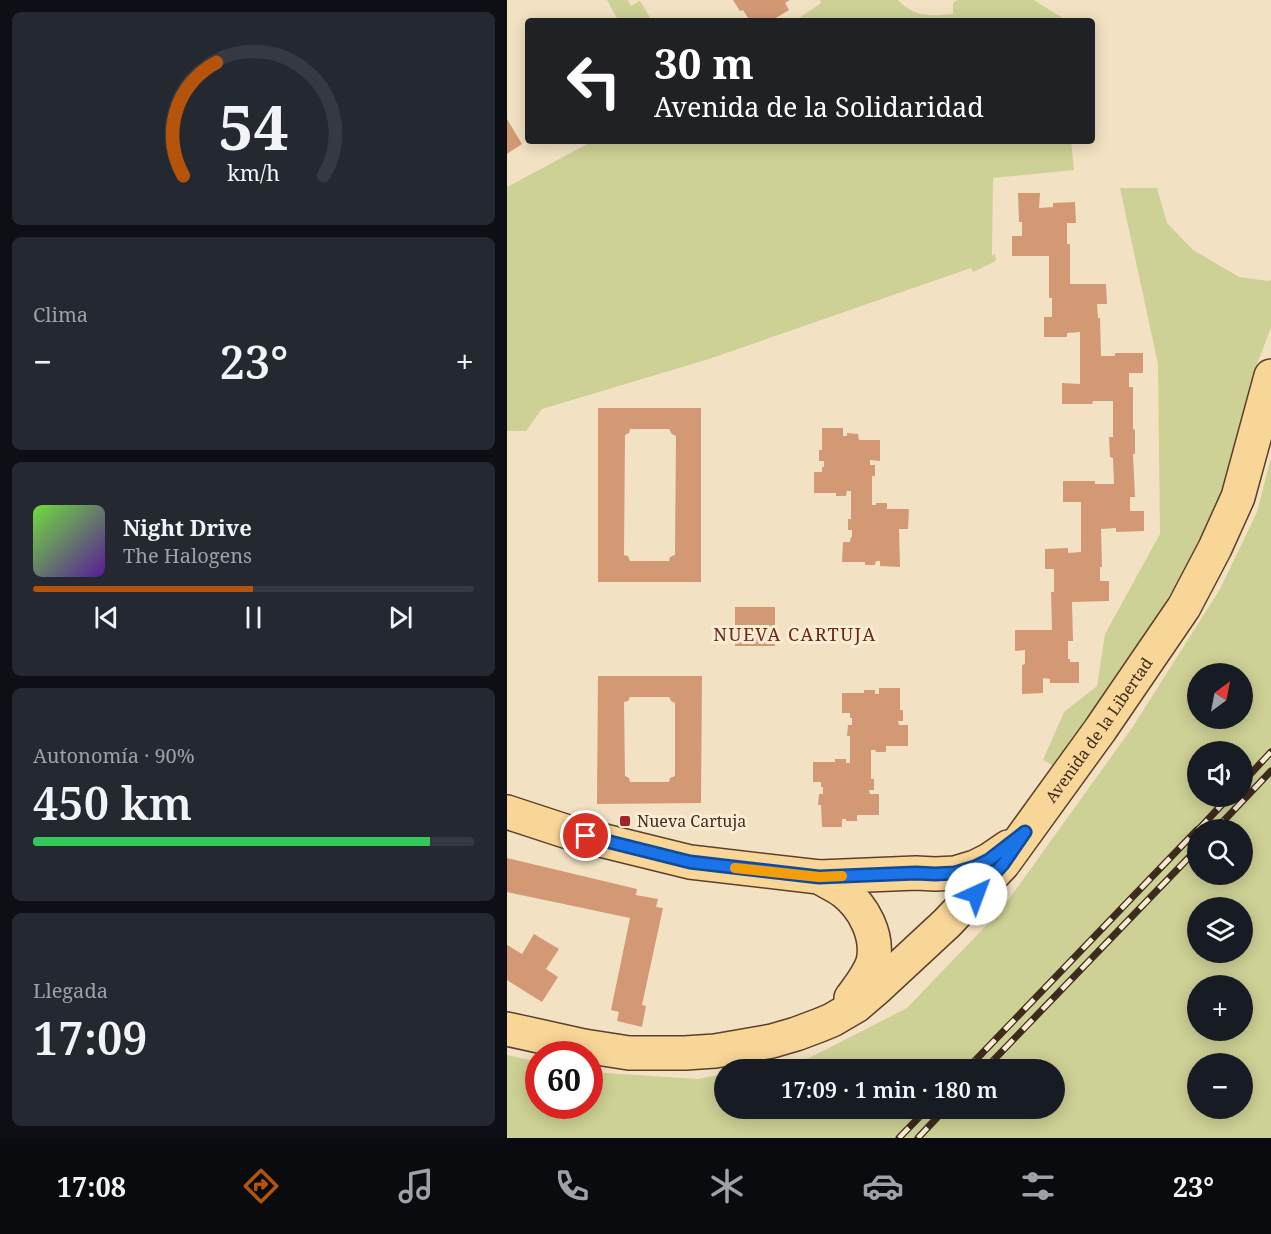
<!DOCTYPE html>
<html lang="es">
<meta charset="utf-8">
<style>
:root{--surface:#171b24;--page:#242831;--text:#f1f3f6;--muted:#9ea1a6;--line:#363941;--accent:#b45309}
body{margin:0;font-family:"Noto Serif",serif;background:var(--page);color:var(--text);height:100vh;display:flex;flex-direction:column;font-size:22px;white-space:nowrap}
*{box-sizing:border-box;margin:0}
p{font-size:20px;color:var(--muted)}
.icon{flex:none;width:33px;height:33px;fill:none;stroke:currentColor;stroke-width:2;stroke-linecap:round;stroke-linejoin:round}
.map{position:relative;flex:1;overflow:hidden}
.panel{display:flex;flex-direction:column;gap:12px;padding:12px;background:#0d0f14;width:507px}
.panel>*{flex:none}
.banner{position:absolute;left:18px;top:18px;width:570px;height:126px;border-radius:6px;box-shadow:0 3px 15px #0003;background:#202124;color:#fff;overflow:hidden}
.needle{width:39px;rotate:32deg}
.fabs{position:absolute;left:680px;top:663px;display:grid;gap:12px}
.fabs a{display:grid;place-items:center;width:66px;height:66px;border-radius:50%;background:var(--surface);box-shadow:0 3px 15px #0003;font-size:30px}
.speed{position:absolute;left:18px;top:1041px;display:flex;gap:12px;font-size:30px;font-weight:700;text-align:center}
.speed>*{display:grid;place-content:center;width:78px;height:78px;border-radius:50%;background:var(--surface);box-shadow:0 3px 15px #0003;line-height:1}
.speed .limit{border:9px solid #d22;background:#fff;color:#111}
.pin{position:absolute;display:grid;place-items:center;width:51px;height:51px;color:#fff;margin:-26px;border:3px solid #fff;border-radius:50%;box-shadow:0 2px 6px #0007}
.me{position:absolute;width:66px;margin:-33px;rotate:43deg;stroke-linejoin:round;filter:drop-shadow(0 0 4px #0008)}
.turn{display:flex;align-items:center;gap:21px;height:126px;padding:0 30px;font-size:27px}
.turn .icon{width:78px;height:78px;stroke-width:2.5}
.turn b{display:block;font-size:42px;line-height:51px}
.big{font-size:45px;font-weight:600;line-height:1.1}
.panel .widget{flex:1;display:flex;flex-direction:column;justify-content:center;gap:9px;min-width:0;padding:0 21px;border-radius:9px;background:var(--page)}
.panel .dial{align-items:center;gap:0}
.dial svg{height:156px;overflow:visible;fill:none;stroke:var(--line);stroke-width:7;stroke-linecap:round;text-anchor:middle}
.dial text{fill:var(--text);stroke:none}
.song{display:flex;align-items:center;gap:18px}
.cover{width:72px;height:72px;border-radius:9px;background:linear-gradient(135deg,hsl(100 70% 55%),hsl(270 70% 35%))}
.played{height:6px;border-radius:3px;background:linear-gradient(90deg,var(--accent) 50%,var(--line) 50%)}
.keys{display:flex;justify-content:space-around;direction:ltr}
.heat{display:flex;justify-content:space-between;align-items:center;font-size:33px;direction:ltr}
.charge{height:9px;border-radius:4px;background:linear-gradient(90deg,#34c759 90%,var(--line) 0)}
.trip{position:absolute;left:207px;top:1059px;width:351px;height:60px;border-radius:30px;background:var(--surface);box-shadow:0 3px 15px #0003;font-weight:600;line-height:60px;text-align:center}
.dock{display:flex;height:96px;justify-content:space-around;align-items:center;background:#090b0e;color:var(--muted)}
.dock .icon{width:42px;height:42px}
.dock .on{color:var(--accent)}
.dock b{font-size:27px;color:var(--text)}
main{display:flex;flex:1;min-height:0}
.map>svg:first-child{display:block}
.green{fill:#cdd195;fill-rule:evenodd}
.building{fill:#d39975;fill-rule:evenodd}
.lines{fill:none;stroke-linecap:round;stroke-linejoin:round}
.primary-casing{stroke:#5c402c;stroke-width:36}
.primary{stroke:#f8d698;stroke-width:33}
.rail-casing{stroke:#3d2b1d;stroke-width:7}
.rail{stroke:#f9ecd3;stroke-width:4.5;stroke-dasharray:14;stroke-linecap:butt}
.route-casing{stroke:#114b97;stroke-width:15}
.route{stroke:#1a73e8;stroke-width:10}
.slow{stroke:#f59e0b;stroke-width:10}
.poi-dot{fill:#a32228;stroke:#f9ecd3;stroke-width:2}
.labels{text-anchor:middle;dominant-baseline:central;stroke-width:6;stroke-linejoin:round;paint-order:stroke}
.street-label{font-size:16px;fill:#3d2b1d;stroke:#f9ecd3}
.poi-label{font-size:16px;fill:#3d2b1d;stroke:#f9ecd3;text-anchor:start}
.neighbourhood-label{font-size:18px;letter-spacing:1.5px;fill:#6d2719;stroke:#f9ecd3}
</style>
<main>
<section class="panel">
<div class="widget dial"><svg viewBox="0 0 100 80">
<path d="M14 69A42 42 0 1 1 86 69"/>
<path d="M14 69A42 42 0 0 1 31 11" stroke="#b45309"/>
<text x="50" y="56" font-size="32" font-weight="700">54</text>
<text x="50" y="72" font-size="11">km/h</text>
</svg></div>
<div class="widget"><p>Clima</p>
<div class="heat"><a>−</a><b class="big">23°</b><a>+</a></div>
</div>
<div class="widget">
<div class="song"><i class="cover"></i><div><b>Night Drive</b><p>The Halogens</p></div></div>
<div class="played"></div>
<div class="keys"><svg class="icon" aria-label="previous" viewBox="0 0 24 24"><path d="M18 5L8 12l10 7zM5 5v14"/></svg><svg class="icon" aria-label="pause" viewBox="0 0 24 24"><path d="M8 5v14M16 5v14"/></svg><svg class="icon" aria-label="next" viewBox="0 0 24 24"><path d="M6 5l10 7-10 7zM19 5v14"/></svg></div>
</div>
<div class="widget"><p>Autonomía · 90%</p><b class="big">450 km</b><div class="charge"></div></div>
<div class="widget"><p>Llegada</p><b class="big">17:09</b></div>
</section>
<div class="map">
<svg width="764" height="1138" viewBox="0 0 764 1138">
<rect width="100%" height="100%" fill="#f2e2c3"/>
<g class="green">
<polygon points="100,0 121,0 124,6 133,1 145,21 117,21 110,18"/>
<path d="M 313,0 L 391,0 C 408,18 423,16 446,14 L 446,3 L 450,0 L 527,0 L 560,21 L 288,21 L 314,3 Z"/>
<polygon points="86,141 564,141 567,170 486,178 485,256 488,254 489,260 487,262 466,272 464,268 202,359 35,409 19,431 0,431 0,187"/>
<polygon points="613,188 650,188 660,223 686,250 732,277 761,281 764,280 764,328 746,374 720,476 710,503 684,562 568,743 549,767 536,760 557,712 590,686 598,634 653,534 651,364"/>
<path d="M 764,457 L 764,1138 L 0,1138 L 0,1055 L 31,1062 L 32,1106 L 82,1106 L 83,1072 L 191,1079 L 217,1074 L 218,1108 L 548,1108 L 548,1070 L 242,1069 L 302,1058 L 400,1008 L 494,910 L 625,728 L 713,589 L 750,512 ZM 690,674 L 735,674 L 735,718 L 690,718 ZM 690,752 L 735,752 L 735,796 L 690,796 ZM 690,830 L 735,830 L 735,874 L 690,874 ZM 690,908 L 735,908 L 735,952 L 690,952 ZM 690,986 L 735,986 L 735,1030 L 690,1030 ZM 690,1064 L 735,1064 L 735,1108 L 690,1108 Z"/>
</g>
<g class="building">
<polygon points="226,0 283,0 278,3 282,10 264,21 254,21 252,18 247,21 243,21 236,10 233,11"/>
<polygon points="0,119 15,144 0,154"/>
<polygon points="511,193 533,193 532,208 546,207 546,203 568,202 569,223 560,223 560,244 563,244 563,284 599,284 600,304 590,304 591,318 593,318 594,356 608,356 608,353 636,353 636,373 622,373 622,387 626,387 626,429 628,430 628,454 626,454 628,497 623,497 623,511 637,511 637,531 609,532 609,528 594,529 595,567 593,567 593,581 602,581 602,601 565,602 566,641 561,641 561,659 563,659 563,662 572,662 572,683 543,683 543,679 536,678 536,693 515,694 515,665 518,664 518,650 508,651 508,630 545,630 544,592 547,592 547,569 538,569 538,549 561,548 561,553 574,552 574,502 556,502 556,481 588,481 588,484 607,484 606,458 603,457 602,437 606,437 606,401 586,401 585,404 555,404 555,383 573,384 573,332 560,333 560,337 537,337 537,317 545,317 545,298 542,298 542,256 505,256 505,236 515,236 515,222 512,222"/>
<path d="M 91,408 L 194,408 L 194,582 L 91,582 ZM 123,429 L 162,429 L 165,434 L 169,436 L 168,555 L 163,557 L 162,561 L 123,561 L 121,556 L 117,555 L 118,435 L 122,433 Z"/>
<polygon points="315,428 336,428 336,436 340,436 340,433 351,434 352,440 373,440 373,461 363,460 363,465 368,465 368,476 365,476 365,505 369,505 369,503 380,503 380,509 402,509 401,529 392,529 393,567 373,566 373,561 369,561 368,565 358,565 358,562 335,562 336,542 343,542 344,537 345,537 345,530 341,530 341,519 344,519 344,491 340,491 339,496 329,496 329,493 307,493 307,472 315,472 315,467 317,467 317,461 312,461 312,450 315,450"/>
<rect x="228" y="607" width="40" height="39"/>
<path d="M 91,676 L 195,676 L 194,803 L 90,804 ZM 123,697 L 162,697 L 164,701 L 168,703 L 168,776 L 163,778 L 162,782 L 123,782 L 122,778 L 118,776 L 117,702 L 121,701 Z"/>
<polygon points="372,688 393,688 393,710 396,710 396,721 391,721 392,725 401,725 401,746 379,746 379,752 369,752 368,750 364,750 364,779 367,779 367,790 362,790 363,794 372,794 372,815 350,815 350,821 339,821 339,819 335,819 335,827 315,827 314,805 311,805 312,794 316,794 316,787 314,787 314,782 306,782 306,762 328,762 328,759 339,759 339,763 343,763 343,736 340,736 341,725 345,725 345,718 343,718 343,713 335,713 335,693 357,693 357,690 368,690 368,694 372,694"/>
<polygon points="0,858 130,889 129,895 151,899 149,907 156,908 135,1005 139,1006 135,1027 110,1021 112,1012 104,1010 123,918 0,892"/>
<polygon points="27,934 52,949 39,969 51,977 35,1002 0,980 0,945 15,954"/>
</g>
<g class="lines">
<g class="primary-casing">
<g id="primary">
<polyline points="0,812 61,832 183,862 312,877 409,873 428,874 448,873 468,867 482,860 501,847"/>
<path d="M 312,877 C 320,882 329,886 336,891 C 357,907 372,936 366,962 C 362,975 352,987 344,998"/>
<path id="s1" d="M 0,1029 L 77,1046 L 122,1053 L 178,1053 L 208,1051 L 265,1041 L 289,1034 L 313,1025 L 325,1020 L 349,1006 L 370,988 L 440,923 L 496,864 L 593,730 L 677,607 L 708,548 L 731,497 L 764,376"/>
</g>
</g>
<use href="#primary" class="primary"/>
<g class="rail-casing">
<g id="rail">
<polyline points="735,783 764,752"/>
<polyline points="691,830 723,796"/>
<polyline points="708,830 764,771"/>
<polyline points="459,1070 690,830"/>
<polyline points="477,1070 690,849"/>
<polyline points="392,1138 421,1108"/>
<polyline points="411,1138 439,1108"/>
</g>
</g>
<use href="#rail" class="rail"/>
</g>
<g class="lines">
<g class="route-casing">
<polyline id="route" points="79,836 183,862 312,877 409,873 428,874 448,873 468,867 482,860 518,832 496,864 469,894"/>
</g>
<use href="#route" class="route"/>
<polyline class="slow" points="228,868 312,877 335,876"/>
</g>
<rect class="poi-dot" x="112" y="815" width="12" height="12" rx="3"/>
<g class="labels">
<g class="street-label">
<text stroke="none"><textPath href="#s1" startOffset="729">Avenida de la Libertad</textPath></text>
</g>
<g class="poi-label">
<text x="130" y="821">Nueva Cartuja</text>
</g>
<g class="neighbourhood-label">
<text x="288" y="634">NUEVA CARTUJA</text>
</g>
</g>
</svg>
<div class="fabs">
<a><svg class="needle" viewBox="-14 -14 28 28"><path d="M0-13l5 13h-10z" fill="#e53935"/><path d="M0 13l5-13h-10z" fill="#9ea1a6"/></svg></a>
<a><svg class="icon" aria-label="sound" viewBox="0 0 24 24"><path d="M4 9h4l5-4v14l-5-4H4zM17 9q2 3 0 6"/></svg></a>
<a><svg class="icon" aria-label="search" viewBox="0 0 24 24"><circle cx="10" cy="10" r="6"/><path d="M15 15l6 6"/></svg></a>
<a><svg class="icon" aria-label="layers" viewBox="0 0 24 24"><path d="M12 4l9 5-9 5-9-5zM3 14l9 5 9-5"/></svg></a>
<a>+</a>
<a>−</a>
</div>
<div class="speed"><div class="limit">60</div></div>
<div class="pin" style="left:79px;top:836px;background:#d93025"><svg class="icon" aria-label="arrive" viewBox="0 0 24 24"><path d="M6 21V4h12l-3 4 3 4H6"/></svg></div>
<svg class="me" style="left:469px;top:894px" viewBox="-20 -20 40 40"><circle r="19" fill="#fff"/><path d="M0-13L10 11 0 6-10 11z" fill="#1a73e8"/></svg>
<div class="trip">17:09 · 1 min · 180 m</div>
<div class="banner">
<div class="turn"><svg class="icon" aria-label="left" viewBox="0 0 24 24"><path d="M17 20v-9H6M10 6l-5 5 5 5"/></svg><div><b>30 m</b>Avenida de la Solidaridad</div></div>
</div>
</div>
</main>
<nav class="dock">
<b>17:08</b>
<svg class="icon on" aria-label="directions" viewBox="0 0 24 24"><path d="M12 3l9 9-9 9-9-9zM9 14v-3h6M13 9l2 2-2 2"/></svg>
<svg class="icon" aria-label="music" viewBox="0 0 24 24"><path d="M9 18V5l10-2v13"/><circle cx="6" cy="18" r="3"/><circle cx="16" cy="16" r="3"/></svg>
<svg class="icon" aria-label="phone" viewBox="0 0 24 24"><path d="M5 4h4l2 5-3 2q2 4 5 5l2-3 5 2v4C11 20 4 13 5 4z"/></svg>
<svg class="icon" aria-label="climate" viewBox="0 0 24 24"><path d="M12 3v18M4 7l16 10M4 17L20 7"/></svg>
<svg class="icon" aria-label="car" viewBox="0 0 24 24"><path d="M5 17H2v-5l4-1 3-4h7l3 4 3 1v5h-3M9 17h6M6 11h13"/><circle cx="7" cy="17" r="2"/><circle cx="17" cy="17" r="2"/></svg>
<svg class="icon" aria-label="filters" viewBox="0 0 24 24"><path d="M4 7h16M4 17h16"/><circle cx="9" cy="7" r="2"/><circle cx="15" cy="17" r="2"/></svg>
<b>23°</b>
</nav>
